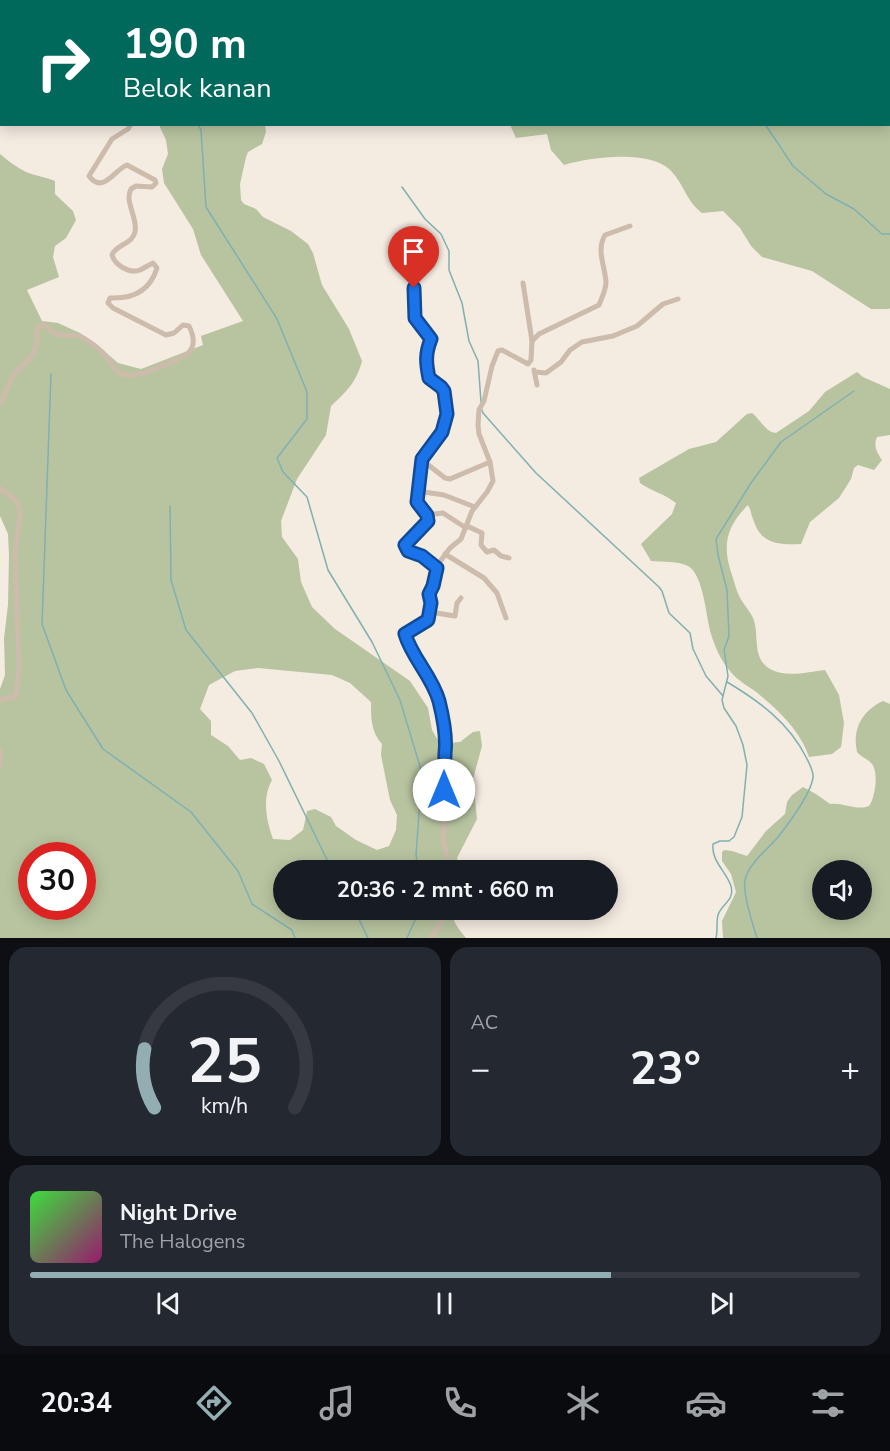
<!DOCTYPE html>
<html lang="id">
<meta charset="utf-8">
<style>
:root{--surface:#171b24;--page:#242831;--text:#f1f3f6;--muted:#9ea1a6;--line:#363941;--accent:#92aeb2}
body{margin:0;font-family:"Nunito Sans",sans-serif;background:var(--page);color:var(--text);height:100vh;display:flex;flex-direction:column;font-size:22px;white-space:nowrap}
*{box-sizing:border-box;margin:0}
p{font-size:20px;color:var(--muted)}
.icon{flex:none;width:33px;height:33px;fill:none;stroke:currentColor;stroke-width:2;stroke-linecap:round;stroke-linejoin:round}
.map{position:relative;height:938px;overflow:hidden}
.panel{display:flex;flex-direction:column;gap:9px;padding:9px;background:#0d0f14;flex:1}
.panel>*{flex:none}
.hud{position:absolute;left:0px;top:0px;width:891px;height:126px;box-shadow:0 3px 15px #0003;background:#00695c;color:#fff;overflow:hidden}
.buttons{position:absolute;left:812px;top:860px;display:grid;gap:12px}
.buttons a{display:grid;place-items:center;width:60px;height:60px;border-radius:50%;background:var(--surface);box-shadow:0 3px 15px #0003;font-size:30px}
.speed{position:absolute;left:18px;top:842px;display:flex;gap:12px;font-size:30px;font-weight:700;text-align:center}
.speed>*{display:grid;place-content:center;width:78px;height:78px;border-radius:50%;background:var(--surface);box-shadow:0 3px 15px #0003;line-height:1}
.speed .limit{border:9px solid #d22;background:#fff;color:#111}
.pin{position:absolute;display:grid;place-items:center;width:51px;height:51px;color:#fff;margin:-62px -26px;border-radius:50% 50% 50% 0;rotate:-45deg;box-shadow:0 0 6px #0007}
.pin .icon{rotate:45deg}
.me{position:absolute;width:66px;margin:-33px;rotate:0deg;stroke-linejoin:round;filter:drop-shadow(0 0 4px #0008)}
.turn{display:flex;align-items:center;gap:21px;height:126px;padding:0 24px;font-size:27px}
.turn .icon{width:78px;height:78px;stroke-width:2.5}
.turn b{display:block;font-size:42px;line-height:51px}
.big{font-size:45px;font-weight:700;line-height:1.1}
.panel .tile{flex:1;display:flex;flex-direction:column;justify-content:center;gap:9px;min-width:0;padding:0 21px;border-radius:18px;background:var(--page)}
.panel .dial{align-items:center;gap:0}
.dial svg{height:156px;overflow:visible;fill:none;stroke:var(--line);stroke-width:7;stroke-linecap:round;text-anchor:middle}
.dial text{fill:var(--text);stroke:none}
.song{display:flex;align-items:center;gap:18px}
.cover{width:72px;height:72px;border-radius:9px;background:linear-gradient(135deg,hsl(120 70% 55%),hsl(320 70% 35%))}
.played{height:6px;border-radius:3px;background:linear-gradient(90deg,var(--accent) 70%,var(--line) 70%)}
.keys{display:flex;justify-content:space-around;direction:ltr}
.heat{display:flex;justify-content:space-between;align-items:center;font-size:33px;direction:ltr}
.panel .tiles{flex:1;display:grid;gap:9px;grid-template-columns:1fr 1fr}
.tile:last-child{grid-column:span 2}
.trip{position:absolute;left:273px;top:860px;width:345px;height:60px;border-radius:30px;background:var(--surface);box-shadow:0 3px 15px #0003;font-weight:700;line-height:60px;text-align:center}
.menu{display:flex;height:96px;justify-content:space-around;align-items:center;background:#090b0e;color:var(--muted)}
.menu .icon{width:42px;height:42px}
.menu .selected{color:var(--accent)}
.menu b{font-size:27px;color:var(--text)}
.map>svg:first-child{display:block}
.green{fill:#b8c4a0;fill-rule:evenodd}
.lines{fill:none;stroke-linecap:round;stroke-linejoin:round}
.stream{stroke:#7fb0b2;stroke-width:1.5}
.minor{stroke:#cdbbac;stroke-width:5}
.route-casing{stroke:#114b97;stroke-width:15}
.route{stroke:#1a73e8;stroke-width:10}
</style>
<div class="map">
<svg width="890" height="938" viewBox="0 0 890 938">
<rect width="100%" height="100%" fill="#f4ebe1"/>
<g class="green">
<path d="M 805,0 L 890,0 L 890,308 L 889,309 L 871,309 L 812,271 L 762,257 L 751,246 L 740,228 L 723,211 L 702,213 C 687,202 684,185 672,172 C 652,149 591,157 564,165 L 551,150 L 547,134 L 516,138 L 510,125 L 890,124 L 890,2 Z"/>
<path d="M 159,125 L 265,125 L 266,132 L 262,144 L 248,152 L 246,157 L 240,184 L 241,200 L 244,204 L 256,209 L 263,217 L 291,231 L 308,244 L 313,253 L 322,285 L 349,329 L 362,361 C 356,383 347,391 331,406 L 326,435 L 297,479 L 281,521 L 282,537 L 298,559 L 301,582 L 312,607 L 335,629 L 410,681 L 428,708 L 432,730 L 440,744 L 460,742 L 473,732 L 480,731 L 482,746 L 473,779 L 477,819 L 457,858 L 459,870 L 284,870 L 284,909 L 454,909 C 450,920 459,929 466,938 L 0,938 L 0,689 L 5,675 L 4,638 L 8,605 L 9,556 L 8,534 L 0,516 L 0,154 C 8,161 16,167 26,172 C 35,176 46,177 55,181 L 55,194 L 73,211 L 76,220 L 66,238 L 55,246 L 53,257 L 59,277 L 27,290 L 42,321 L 58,323 L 80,333 L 95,343 L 118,363 L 141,369 L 203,345 L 201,336 L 243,321 L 201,255 L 193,229 L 164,183 L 162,169 L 168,154 L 166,140 ZM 258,668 L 332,675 L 350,683 L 371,702 C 371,718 371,732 382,744 L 381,755 L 390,800 L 397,815 L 396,830 L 389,846 L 377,850 L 356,840 L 336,826 L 331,817 L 315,809 L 307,811 L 303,830 L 290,840 L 273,839 C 266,820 262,798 272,780 L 264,764 L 251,758 L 240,760 L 228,746 L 211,735 L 211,721 L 200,709 L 209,685 L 235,671 ZM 32,855 L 82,855 L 82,906 L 32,906 Z"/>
<path d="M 857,372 L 863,377 L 890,389 L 890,435 L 877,437 C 873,447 877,452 882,460 L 874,470 L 858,465 L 854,468 L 851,479 L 839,498 L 810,522 L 801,544 C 779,545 761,545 753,519 C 751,514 751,510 748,505 C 727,526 722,544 731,572 C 734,581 736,590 740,598 C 744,605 750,611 753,618 C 760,634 751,658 770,669 C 786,678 808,672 825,670 L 839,695 L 844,723 L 841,747 L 832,754 L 809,757 C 800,730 777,709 755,691 C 746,685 736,679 730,671 C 721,661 715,647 711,634 C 706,618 704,575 688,566 C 679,561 662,562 651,561 L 641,544 L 672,514 L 676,503 C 665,494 651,491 640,483 L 639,478 L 689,449 L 716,442 L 747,414 L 752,413 C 761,420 765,432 776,433 L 809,411 L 825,392 Z"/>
<path d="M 883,701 L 890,704 L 890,938 L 723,938 L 722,921 L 736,892 L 731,874 L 722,861 L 722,852 L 724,850 L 732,851 L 747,856 L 766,831 L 785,814 L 787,802 L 792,795 L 803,787 L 816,794 L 830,804 C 843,802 856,811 869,806 C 875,798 879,773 872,764 C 868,759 861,757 857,752 C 852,729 862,711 883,701 ZM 822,870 L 861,870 L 861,909 L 822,909 Z"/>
</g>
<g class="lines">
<g class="stream">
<polyline points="136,0 137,2"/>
<polyline points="654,0 657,2"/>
<polyline points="198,124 201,130 206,207 277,319 307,392 307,419 277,458 283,472 307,497 328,570 372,642 400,700 422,773 416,855 419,870"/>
<polyline points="765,124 793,166 826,194 854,209 882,234 890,234"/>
<polyline points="402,187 425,219 441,234 449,251 449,270 462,303 469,341 478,361 481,402"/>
<polyline points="51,374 42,624 66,690 103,749 191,812 238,871 252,904 292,930 295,938"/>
<polyline points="482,410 483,413 536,473 659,587 662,591 669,613 690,633 693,649 706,676 723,696"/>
<polyline points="170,506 171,580 186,630 252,713 279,761 332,870"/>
<path d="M 727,682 C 759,701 789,723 806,757 C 809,763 814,771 813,778 C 810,795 789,823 778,837 C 767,850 749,863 745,880 C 742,893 753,925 757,938"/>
<polyline points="354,909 368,938"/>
<polyline points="407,938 420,909"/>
<path d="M 716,938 C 718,930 716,922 718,915 C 721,904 735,901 731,886 C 726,871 711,861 713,844 L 720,841 L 729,841 L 734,837 L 742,817 L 747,765 L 743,745 L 736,726 L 724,708 L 722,700 L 728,676 L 724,650 L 729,636 L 727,590 L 718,555 L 716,539 L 751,483 L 781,442 L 854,391"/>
</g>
<g class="minor">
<polyline points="36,0 36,2"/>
<path d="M 425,255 C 422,275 407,295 415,316 C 417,323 427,332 431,339 C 425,354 425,363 430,378 L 442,387 L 444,391 L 447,414 L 442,432 L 422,460 L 417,502 L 427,515 L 428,521 L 407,543 L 405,548 L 411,553 L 421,556 L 437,568"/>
<polyline points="523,283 532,341"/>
<polyline points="534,370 537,385"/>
<polyline points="535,372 546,373 561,362 570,350 582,342 613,336 637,326 663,304 678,299"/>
<path d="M 0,404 L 15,372 L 31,358 L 34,352 L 37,341 L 37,329 L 42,324 C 48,326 51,332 56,334 C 62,337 69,335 75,335 C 84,337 96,346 102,352 C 109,358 112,369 120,373 C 132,380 149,371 160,367 C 180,359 203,354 189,326 L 183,325 L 174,333 L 166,335 L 113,308 L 108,303 L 110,298 C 132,299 150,291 157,268 L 153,263 C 149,265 144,268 140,270 C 129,274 115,265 112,255 C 116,244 132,245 135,232 C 138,217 124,202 131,189 L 136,186 L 152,187 L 156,183 L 155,180 L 127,165 C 115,169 103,195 89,176 L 112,139 L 128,129 L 131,124"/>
<polyline points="422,460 445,478 450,479 490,462"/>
<polyline points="0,488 14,499 19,506 20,513 15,554 19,667 16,696 0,700"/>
<polyline points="419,488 424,492 444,495 475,507"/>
<polyline points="427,515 443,513 466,528"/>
<polyline points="467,526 482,533 481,545 487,552 494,550 501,556 509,558"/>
<polyline points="445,554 484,578 497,593 506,618"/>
<polyline points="430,612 455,616 457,603 461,598"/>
<polyline points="0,750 0,765"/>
<path d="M 450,870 L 443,838 L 447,804 L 442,776 L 446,751 L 442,712 L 429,677 L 409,645 L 405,634 L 428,620 L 431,603 L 429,594 L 433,586 L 439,563 L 450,548 L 461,539 L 472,511 L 487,492 L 493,481 L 490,462 L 479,434 L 478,425 L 479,410 L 484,401 L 492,366 L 498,351 L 502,350 L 528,364 L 531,360 L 532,341 L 539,334 L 599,305 C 602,297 606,290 606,282 C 605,266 596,250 605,235 L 630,226"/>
<polyline points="431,938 448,909"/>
</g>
</g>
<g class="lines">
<g class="route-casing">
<path id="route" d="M 414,288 L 415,318 L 431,339 C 425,354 426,363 429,378 L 441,387 L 444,391 L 447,414 L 442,432 L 422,459 L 417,502 L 427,515 L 428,521 L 405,545 L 408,551 L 422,556 L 437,568 L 433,586 L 429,594 L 431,603 L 428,620 L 405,634 C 412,658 432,676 439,701 C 443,717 447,737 445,753 C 445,767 442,775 444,790"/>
</g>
<use href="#route" class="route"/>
</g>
</svg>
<div class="buttons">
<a><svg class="icon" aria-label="sound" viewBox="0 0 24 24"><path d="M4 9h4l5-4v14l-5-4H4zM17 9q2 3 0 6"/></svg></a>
</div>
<div class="speed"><div class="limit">30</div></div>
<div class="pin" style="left:414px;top:288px;background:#d93025"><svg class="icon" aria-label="arrive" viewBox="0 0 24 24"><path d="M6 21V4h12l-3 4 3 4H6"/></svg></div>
<svg class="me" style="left:444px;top:790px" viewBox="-20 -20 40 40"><circle r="19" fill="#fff"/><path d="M0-13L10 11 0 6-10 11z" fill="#1a73e8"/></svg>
<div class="trip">20:36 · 2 mnt · 660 m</div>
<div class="hud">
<div class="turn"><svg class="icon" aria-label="right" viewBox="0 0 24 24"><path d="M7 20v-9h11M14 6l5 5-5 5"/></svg><div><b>190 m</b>Belok kanan</div></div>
</div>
</div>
<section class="panel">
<div class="tiles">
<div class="tile dial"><svg viewBox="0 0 100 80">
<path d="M14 69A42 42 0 1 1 86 69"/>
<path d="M14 69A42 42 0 0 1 9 39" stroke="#92aeb2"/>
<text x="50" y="56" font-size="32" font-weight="700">25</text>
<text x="50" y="72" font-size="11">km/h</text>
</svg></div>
<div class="tile"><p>AC</p>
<div class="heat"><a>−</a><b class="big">23°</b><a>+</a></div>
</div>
<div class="tile">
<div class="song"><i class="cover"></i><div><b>Night Drive</b><p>The Halogens</p></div></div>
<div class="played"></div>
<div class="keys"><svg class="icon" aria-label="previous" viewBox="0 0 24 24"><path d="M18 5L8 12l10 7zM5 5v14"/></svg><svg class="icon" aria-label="pause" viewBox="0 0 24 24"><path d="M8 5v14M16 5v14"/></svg><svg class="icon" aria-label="next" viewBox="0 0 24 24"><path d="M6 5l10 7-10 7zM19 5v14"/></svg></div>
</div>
</div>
</section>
<nav class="menu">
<b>20:34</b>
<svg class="icon selected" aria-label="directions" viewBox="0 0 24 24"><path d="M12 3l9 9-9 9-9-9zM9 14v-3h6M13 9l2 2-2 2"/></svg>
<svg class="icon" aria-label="music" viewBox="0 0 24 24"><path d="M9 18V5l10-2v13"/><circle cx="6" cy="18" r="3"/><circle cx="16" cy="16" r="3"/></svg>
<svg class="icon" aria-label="phone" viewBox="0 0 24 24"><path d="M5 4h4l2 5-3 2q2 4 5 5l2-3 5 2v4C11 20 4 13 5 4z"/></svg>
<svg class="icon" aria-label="climate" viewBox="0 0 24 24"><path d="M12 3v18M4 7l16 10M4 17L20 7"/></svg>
<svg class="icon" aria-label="car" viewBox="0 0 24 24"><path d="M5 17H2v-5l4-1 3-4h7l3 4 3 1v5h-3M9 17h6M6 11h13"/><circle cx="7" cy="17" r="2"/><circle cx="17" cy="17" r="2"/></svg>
<svg class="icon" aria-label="filters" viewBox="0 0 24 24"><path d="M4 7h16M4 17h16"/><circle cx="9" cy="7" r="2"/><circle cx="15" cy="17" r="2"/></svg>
</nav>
